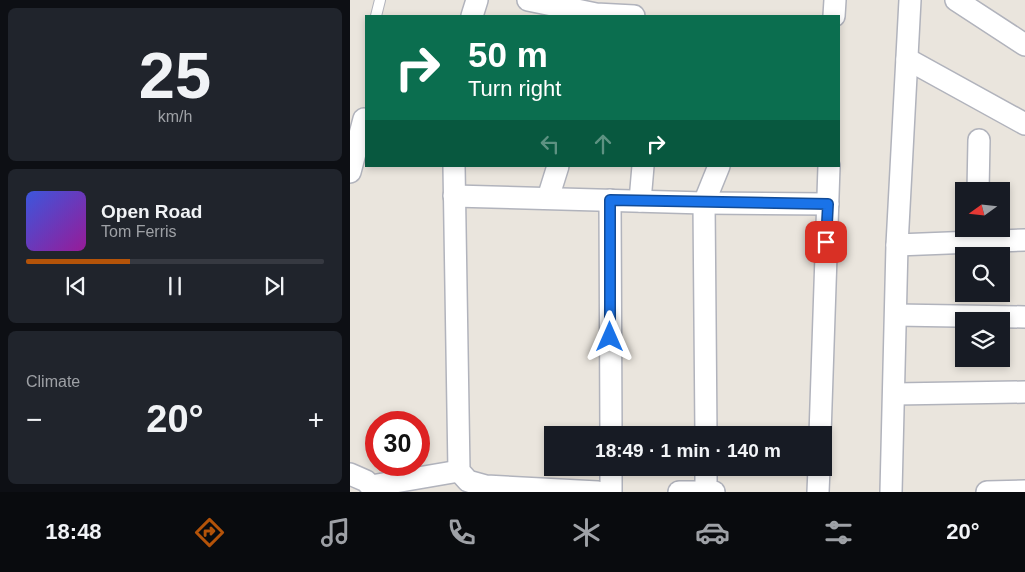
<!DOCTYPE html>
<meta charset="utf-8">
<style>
:root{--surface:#171b24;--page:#20242c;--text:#f1f3f6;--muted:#9ea1a6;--line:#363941;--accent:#b45309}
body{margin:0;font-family:Helvetica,sans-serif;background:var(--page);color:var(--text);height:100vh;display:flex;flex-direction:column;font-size:19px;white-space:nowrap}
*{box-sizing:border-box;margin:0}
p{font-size:16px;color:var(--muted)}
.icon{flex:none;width:28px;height:28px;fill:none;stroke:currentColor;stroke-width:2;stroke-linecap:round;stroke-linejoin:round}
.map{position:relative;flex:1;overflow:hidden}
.drawer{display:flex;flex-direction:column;gap:8px;padding:8px;background:#0d0f14;width:350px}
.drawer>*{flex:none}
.guide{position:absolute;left:15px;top:15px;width:475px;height:152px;border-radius:0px;box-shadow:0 2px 8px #0003;background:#0b6e4f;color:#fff;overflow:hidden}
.needle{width:32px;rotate:255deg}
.tools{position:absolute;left:605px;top:182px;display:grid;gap:10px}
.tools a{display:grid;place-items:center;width:55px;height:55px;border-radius:0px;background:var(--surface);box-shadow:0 2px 8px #0003;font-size:25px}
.speed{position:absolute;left:15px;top:411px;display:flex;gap:10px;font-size:25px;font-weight:700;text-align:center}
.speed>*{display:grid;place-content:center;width:65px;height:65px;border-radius:50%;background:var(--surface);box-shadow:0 2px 8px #0003;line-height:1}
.speed .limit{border:8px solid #d22;background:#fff;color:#111}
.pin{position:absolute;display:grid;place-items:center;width:42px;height:42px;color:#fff;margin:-21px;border-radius:10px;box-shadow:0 2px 8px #0006}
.me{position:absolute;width:55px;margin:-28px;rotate:0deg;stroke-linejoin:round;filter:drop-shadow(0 0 4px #0008)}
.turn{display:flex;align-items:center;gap:18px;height:105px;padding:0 20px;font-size:22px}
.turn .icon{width:65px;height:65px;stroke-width:2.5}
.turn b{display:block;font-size:35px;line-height:42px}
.lanes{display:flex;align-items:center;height:48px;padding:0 20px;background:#0003;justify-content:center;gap:25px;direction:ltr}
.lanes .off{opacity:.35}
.big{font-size:38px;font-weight:600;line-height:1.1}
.drawer .tile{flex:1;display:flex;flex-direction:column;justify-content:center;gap:8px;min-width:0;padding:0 18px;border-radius:8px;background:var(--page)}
.drawer .dial{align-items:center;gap:0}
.dial b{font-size:65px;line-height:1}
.song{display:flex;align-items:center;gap:15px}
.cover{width:60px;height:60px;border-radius:8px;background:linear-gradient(135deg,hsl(230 70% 55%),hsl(300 70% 35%))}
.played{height:5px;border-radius:2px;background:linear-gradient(90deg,var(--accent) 35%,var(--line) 35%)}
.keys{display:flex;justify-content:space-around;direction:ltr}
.heat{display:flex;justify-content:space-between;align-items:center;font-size:28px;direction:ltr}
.trip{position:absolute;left:194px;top:426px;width:288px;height:50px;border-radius:0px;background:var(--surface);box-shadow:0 2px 8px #0003;font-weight:600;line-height:50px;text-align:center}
.menu{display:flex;height:80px;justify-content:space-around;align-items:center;background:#090b0e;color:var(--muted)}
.menu .icon{width:35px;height:35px}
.menu .selected{color:var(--accent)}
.menu b{font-size:22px;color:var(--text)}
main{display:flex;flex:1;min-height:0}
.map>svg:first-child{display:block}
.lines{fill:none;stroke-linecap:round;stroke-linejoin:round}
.service-casing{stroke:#b1b3bc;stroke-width:12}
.minor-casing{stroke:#b1b3bc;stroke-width:24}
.service{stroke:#fff;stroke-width:10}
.minor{stroke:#fff;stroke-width:21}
.route-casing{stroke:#114b97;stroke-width:12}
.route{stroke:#1a73e8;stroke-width:9}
</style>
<main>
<section class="drawer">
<div class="tile dial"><b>25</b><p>km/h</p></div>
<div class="tile">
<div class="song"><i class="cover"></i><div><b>Open Road</b><p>Tom Ferris</p></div></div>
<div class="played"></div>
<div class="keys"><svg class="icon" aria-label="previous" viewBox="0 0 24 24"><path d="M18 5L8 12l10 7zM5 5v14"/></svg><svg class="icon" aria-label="pause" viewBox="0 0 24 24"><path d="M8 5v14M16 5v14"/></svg><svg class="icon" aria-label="next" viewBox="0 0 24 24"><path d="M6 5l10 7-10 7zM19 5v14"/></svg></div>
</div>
<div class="tile"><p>Climate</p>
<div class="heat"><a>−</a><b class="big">20°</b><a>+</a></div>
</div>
</section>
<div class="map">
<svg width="675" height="492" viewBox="0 0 675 492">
<rect width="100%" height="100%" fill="#eae5dd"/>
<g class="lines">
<g class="service-casing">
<polyline id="service" points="26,16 30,0"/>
</g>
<g class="minor-casing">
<g id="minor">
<polyline points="178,0 246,14 284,16"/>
<polyline points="606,0 675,45"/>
<polyline points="122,16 127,0"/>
<polyline points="484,16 485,0"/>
<polyline points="557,59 675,124"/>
<polyline points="104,166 109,471 118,481 136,486 248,492"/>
<polyline points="0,172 14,119"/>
<polyline points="628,191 629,140"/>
<polyline points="104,196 354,203 478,204"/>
<polyline points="198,198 208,166"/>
<polyline points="260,200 261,435"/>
<polyline points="290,201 293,166"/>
<polyline points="547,245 675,240"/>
<polyline points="546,315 675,317"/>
<polyline points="545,394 675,392"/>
<polyline points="356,435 354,203 369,166"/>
<polyline points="470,435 479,166"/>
<polyline points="261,468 261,492"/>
<polyline points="356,468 356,492"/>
<polyline points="0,474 16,481 26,492"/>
<polyline points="21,486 109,471"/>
<polyline points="329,492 364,492"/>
<polyline points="468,492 469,468"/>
<polyline points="541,492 547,245 560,0"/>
<polyline points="637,492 675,491"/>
</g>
</g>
<use href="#service" class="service"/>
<use href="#minor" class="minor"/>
</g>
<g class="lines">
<g class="route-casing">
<polyline id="route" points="260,337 260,200 478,204 476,242"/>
</g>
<use href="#route" class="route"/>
</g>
</svg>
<div class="tools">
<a><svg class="needle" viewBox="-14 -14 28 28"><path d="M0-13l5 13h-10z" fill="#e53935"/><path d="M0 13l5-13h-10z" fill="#9ea1a6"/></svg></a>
<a><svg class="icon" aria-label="search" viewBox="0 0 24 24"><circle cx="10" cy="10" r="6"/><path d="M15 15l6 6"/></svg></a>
<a><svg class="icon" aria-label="layers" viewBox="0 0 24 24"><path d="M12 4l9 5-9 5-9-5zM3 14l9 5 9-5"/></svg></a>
</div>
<div class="speed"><div class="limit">30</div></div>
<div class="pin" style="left:476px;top:242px;background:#d93025"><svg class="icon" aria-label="arrive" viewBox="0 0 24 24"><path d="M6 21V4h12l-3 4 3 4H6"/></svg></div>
<svg class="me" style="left:260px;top:337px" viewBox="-20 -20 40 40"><path d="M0-17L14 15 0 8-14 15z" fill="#1a73e8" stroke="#fff" stroke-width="4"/></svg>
<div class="trip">18:49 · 1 min · 140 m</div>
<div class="guide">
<div class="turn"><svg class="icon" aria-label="right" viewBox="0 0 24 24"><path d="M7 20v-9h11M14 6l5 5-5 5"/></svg><div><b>50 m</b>Turn right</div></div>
<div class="lanes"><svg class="icon off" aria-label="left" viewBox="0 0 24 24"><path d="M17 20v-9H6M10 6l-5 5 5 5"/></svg><svg class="icon off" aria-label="ahead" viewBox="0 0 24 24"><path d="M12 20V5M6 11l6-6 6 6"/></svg><svg class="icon" aria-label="right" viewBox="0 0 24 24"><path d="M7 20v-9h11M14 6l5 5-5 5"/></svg></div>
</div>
</div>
</main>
<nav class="menu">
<b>18:48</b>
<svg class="icon selected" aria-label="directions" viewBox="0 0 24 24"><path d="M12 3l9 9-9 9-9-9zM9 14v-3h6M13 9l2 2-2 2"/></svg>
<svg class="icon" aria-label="music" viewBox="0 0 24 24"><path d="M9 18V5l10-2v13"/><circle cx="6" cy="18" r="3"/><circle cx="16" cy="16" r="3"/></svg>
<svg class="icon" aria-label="phone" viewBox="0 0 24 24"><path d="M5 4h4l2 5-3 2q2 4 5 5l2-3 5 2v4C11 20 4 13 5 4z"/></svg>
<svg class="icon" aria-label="climate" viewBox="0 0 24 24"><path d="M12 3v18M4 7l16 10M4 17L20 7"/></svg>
<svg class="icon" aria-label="car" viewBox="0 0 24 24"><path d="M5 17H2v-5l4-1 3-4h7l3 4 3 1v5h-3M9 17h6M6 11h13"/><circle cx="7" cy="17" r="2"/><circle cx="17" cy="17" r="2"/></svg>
<svg class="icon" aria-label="filters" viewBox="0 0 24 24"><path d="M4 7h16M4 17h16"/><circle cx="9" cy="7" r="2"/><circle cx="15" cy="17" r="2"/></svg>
<b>20°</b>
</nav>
